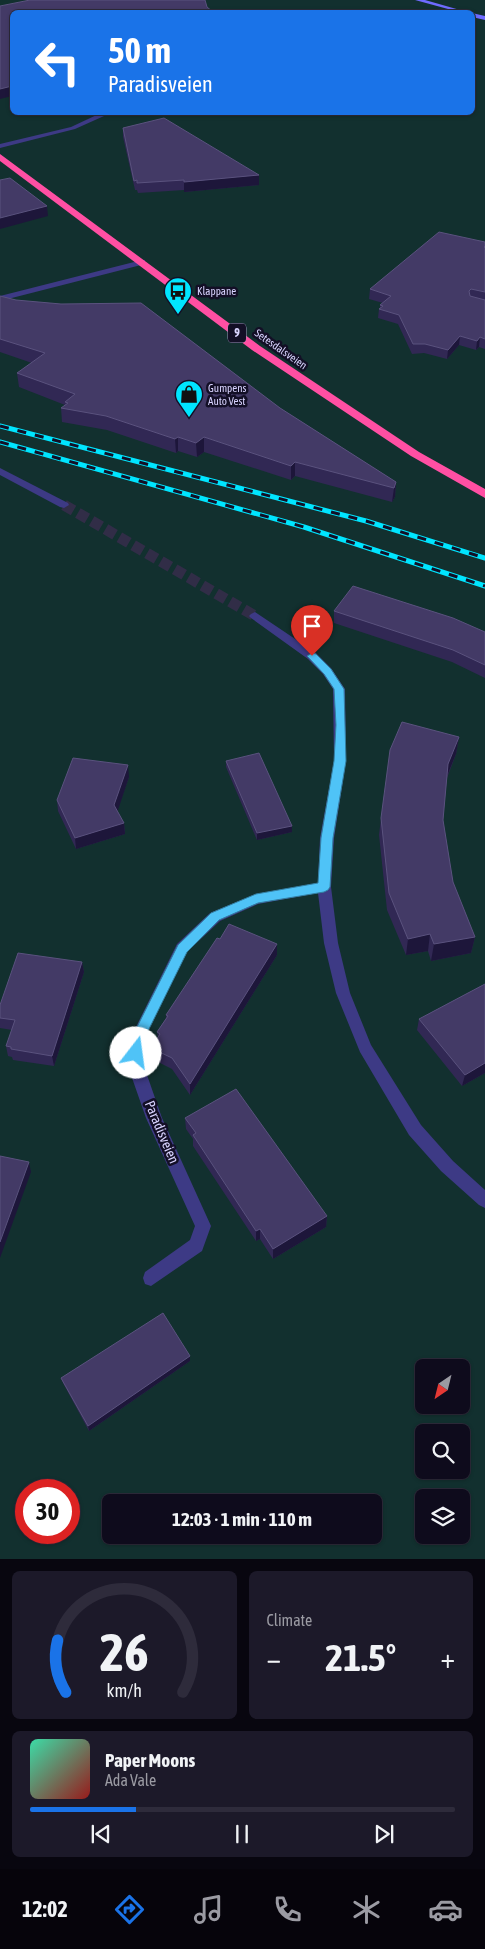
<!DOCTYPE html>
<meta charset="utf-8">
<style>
:root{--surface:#0e0b1c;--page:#1c1929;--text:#f1f3f6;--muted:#9b9ba3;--line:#2e2b3b;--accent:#1a73e8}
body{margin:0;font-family:"Asap Condensed",sans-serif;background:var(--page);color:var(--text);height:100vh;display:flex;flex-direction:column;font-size:19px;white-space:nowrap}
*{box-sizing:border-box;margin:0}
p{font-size:16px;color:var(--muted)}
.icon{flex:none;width:28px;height:28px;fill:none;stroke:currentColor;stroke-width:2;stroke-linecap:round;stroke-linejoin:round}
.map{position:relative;height:1559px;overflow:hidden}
.details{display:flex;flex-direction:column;gap:12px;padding:12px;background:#08060f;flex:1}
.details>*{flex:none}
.banner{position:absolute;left:10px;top:10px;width:465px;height:105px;border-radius:8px;box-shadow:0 1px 4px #0004,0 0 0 1px var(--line);background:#1a73e8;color:#fff;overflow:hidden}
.needle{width:32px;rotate:215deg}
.controls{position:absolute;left:415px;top:1359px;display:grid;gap:10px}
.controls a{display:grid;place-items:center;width:55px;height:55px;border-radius:8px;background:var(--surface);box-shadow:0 1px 4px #0004,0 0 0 1px var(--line);font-size:25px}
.speed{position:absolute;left:15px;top:1479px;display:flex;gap:10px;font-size:25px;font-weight:700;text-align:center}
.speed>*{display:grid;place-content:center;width:65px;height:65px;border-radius:50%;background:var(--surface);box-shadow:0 1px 4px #0004,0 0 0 1px var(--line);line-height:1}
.speed .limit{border:8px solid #d22;background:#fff;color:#111}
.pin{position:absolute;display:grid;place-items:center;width:42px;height:42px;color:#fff;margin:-51px -21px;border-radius:50% 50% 50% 0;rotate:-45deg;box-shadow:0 0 5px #0007}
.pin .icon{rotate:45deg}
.me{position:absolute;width:55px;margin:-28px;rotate:15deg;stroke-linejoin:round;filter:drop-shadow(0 0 4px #0008)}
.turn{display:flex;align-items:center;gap:18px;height:105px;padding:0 15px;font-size:22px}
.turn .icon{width:65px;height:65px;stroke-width:2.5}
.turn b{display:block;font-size:35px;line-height:42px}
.big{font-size:38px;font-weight:700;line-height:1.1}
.details .widget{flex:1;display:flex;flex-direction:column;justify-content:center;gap:8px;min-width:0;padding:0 18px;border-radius:8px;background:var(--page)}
.details .dial{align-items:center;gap:0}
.dial svg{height:130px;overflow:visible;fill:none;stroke:var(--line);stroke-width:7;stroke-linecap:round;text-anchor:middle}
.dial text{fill:var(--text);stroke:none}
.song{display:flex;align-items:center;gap:15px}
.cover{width:60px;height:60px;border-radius:8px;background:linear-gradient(135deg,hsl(160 70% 55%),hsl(0 70% 35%))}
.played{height:5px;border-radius:2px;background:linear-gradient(90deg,var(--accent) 25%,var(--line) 25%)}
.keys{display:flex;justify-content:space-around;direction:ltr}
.heat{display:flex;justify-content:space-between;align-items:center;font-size:28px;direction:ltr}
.details .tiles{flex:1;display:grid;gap:12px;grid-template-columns:1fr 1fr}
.widget:last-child{grid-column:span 2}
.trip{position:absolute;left:102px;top:1494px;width:280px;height:50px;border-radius:8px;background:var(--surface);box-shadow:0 1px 4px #0004,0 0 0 1px var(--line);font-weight:700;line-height:50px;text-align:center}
.menu{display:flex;height:80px;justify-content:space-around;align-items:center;background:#06040b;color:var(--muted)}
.menu .icon{width:35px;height:35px}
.menu .selected{color:var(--accent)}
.menu b{font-size:22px;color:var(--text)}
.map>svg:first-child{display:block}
.green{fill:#12302f;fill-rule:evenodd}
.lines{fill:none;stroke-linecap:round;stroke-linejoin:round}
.street-tunnel{stroke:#312d47;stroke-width:11;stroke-dasharray:11 5;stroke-linecap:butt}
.street{fill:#3d3a85;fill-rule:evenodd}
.secondary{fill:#6f6bff;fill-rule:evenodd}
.highway{fill:#ff4fa3;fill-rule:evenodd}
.rail-casing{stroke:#00e5ff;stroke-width:5}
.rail{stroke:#130f26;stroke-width:3;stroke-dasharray:9;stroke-linecap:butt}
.wall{fill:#312854}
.shaded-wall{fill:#1d163a}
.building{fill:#433a66;stroke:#5a527e}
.route{fill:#4fc3f7;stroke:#337fa1}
.labels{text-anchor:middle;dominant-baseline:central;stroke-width:5;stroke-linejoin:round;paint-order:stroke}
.far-poi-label{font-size:11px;fill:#d9d4ff;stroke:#130f26;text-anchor:start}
.far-street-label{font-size:11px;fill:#d9d4ff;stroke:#130f26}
.shield{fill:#130f26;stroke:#9e99be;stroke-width:1}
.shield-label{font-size:12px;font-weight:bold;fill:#d9d4ff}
.street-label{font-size:14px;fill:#d9d4ff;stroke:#130f26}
</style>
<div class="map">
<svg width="485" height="1559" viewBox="0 0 485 1559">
<rect width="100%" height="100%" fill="#130f26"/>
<path class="green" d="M 0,0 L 485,0 L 485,1559 L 0,1559 ZM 12,12 L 472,12 L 472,112 L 12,112 ZM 424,1368 L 461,1368 L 461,1405 L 424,1405 ZM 424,1432 L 461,1432 L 461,1470 L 424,1470 ZM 26,1490 L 69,1490 L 69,1532 L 26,1532 ZM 424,1498 L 461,1498 L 461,1535 L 424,1535 ZM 111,1502 L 374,1502 L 374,1535 L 111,1535 Z"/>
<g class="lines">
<polyline class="street-tunnel" points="64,505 255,616"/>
<g class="street">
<polygon points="103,112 113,112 75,129 0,148 0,144 71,127"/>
<polygon points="142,260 145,260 145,264 0,301 0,296"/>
<polygon points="0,468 68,503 69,505 64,508 60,507 0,475"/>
<polygon points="255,612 316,653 331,668 345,689 346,761 334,838 331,887 338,943 350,993 371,1045 421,1125 453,1161 485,1190 485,1208 479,1205 441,1171 409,1135 360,1052 336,993 324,943 318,893 258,904 220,921 187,952 148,1031 143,1053 147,1075 162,1118 211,1226 202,1251 151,1286 145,1284 143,1278 145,1272 190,1240 195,1226 146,1118 131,1075 129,1053 134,1031 177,944 210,913 256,894 318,883 320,838 334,761 333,689 323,674 308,659 251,618 249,616 251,614"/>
</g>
<g class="secondary">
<polygon points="415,0 425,0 467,12 459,12"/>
<polygon points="472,13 485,16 485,20 472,17"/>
</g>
<polygon class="highway" points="0,154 260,346 419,452 485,489 485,498 411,456 252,350 0,161"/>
<g class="rail-casing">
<g id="rail">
<polyline points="0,426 366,521 485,558"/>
<polyline points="0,442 304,527 485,586"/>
</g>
</g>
<use href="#rail" class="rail"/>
</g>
<g class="wall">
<polygon points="123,128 259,175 259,185 184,192 184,190 138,193 137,190 135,190 123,137"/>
<polygon points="485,242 485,349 479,347 476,350 459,345 447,359 424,353 412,354 398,324 378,318 379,309 380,308 380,305 383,303 369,299 370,289"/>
<polygon points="0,296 280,408 396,482 395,497 392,502 295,476 291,480 204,452 197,457 178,451 176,453 107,430 62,422 61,408 65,405 19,387 17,373 32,363 0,352"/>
<polygon points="334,611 485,632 485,678 452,662 334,623"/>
<polygon points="459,737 456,754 447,778 443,820 453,882 475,937 471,953 431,961 428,951 406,955 387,910 379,835 381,818"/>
<polygon points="226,761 292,826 292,832 257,840 226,767"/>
<polygon points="129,777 117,811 124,823 125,834 76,849 58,811 57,800"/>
<polygon points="220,939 277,944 277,955 190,1095 172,1069 152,1059 151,1048 158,1038 157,1032 166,1018 166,1015"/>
<polygon points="82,962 84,972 54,1066 13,1060 12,1057 8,1056 6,1046 12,1030 0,1028 0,1005"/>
<polygon points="485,984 485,1073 462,1086 417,1030 419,1019"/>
<polygon points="185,1118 327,1216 326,1227 273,1259 260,1239 256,1241 193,1146 193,1139 186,1129"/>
<polygon points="190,1361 89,1431 63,1383 61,1378"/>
</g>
<g class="shaded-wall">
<polygon points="12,86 12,96 0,99 0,89"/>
<polygon points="259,175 259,185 184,192 184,182"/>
<polygon points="47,206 48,216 0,229 0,218"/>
<polygon points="460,336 459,345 447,359 448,350"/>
<polygon points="480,337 479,347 476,350 477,341"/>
<polygon points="178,437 178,451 176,453 175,439"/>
<polygon points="204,437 204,452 197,457 196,443"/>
<polygon points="295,462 295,476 291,480 291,466"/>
<polygon points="396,482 395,497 392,502 394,488"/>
<polygon points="459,737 456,754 445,781 448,764"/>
<polygon points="128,765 129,777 116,816 114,805"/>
<polygon points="124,823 125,834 76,849 75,838"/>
<polygon points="292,826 292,832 257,840 257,833"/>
<polygon points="430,934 428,951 406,955 408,939"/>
<polygon points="475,937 471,953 431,961 434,944"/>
<polygon points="277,944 277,955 190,1095 190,1084"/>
<polygon points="82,962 84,972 54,1066 52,1056"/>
<polygon points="485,1063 485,1073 462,1086 465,1075"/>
<polygon points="29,1162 31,1172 0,1258 0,1242"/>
<polygon points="327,1216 326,1227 273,1259 273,1249"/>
<polygon points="260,1229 260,1239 256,1241 256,1231"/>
<polygon points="190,1356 190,1361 89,1431 88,1426"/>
</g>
<g class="building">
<polygon points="30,0 205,0 207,7 213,12 12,12 12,86 0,89 0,6"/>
<polygon points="164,118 259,175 184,182 184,180 137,183 137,180 134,181 123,128"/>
<polygon points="10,178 47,206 0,218 0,180"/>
<polygon points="439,232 485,242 485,246 484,247 485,248 485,292 471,289 469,291 470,296 485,300 485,339 480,337 477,341 460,336 448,350 425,344 413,344 399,315 379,309 383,306 380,305 391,296 370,289"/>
<polygon points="0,296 16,300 61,304 141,303 280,408 396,482 394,488 295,462 291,466 204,437 196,443 178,437 175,439 106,416 61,408 68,403 65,402 75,394 17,373 45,353 0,339"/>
<polygon points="353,586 453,618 485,632 485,665 453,650 334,611"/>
<polygon points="402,722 459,737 448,764 443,820 453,882 475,937 434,944 430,934 408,939 389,893 381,818 390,750"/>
<polygon points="259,753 292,826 257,833 226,761"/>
<polygon points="73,758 128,765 114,805 124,823 75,838 57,800"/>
<polygon points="229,924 277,944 190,1084 172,1058 151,1048 160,1034 157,1032 168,1016 166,1015 217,938 220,939"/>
<polygon points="18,953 82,962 52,1056 11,1049 11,1047 6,1046 15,1020 0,1018 0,1005"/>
<polygon points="485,984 485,1063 465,1075 419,1019"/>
<polygon points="236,1089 327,1216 273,1249 260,1229 256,1231 193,1135 196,1133 185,1118"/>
<polygon points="0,1156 29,1162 0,1242"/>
<polygon points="163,1313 190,1356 88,1426 61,1378"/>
</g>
<polygon class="route" points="312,653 316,654 331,669 344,689 346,761 333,838 330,887 328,890 324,892 258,903 219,920 187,952 148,1031 141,1057 136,1058 131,1057 129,1053 135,1031 178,945 211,913 256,894 318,883 321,838 334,761 336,725 334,689 324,674 307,656"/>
<defs>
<g id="bus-pin" transform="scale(1.4375)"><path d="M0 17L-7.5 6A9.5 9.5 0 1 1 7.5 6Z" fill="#00e5ff" stroke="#130f26"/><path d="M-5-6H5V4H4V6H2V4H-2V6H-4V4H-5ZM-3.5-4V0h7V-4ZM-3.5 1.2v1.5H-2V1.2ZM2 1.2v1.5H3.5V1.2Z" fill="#111"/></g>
<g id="shop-pin" transform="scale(1.4375)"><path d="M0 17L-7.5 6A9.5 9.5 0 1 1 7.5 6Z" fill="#00e5ff" stroke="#130f26"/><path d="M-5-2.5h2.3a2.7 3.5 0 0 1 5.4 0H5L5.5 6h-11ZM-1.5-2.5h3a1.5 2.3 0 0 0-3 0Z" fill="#111"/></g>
</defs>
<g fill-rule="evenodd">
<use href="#bus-pin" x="178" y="291"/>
<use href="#shop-pin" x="189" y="394"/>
</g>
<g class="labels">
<g class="far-poi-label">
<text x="197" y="291">Klappane</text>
<text x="208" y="388">Gumpens<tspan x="208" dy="13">Auto Vest</tspan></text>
</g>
<g class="far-street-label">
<text transform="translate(281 349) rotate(35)">Setesdalsveien</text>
</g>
<rect class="shield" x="228" y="323.5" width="18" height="19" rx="4"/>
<g class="shield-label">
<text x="237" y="333">9</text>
</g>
<g class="street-label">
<text transform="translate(162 1132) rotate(67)">Paradisveien</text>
</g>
</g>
</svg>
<div class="controls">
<a><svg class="needle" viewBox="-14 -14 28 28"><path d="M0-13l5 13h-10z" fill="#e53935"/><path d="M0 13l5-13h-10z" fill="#9b9ba3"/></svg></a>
<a><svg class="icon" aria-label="search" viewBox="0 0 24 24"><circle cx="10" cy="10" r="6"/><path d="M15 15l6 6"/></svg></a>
<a><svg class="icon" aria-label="layers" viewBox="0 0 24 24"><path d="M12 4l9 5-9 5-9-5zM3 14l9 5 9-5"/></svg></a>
</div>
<div class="speed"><div class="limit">30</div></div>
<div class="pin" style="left:312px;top:656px;background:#d93025"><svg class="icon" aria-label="arrive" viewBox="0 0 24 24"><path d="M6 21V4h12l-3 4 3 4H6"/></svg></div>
<svg class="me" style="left:136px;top:1053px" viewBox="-20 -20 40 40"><circle r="19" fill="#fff"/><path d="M0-13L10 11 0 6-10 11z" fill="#4fc3f7"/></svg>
<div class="trip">12:03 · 1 min · 110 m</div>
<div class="banner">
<div class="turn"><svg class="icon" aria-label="left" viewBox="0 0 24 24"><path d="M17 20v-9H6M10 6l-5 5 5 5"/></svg><div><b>50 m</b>Paradisveien</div></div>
</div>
</div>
<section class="details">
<div class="tiles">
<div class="widget dial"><svg viewBox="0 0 100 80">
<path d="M14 69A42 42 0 1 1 86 69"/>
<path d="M14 69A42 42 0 0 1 9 37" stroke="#1a73e8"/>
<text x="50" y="56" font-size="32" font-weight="700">26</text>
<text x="50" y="72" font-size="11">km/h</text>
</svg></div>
<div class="widget"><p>Climate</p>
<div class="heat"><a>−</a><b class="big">21.5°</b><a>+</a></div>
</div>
<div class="widget">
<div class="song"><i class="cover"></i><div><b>Paper Moons</b><p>Ada Vale</p></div></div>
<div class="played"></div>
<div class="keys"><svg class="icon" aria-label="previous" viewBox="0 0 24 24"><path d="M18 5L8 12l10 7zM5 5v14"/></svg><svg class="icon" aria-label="pause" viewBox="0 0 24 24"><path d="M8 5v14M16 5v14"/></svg><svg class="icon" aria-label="next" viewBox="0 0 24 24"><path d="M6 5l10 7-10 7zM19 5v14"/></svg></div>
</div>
</div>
</section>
<nav class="menu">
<b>12:02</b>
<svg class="icon selected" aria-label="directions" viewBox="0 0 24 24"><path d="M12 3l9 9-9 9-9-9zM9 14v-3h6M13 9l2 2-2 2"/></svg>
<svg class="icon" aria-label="music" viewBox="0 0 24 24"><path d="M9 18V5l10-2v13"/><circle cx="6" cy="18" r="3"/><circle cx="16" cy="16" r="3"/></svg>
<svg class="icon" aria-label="phone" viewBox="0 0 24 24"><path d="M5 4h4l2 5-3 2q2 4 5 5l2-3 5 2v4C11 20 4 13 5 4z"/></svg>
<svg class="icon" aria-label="climate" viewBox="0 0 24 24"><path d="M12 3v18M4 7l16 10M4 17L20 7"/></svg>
<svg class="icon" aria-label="car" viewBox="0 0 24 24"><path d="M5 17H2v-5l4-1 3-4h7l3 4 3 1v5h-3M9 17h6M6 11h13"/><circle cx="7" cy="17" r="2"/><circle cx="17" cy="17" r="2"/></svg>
</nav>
